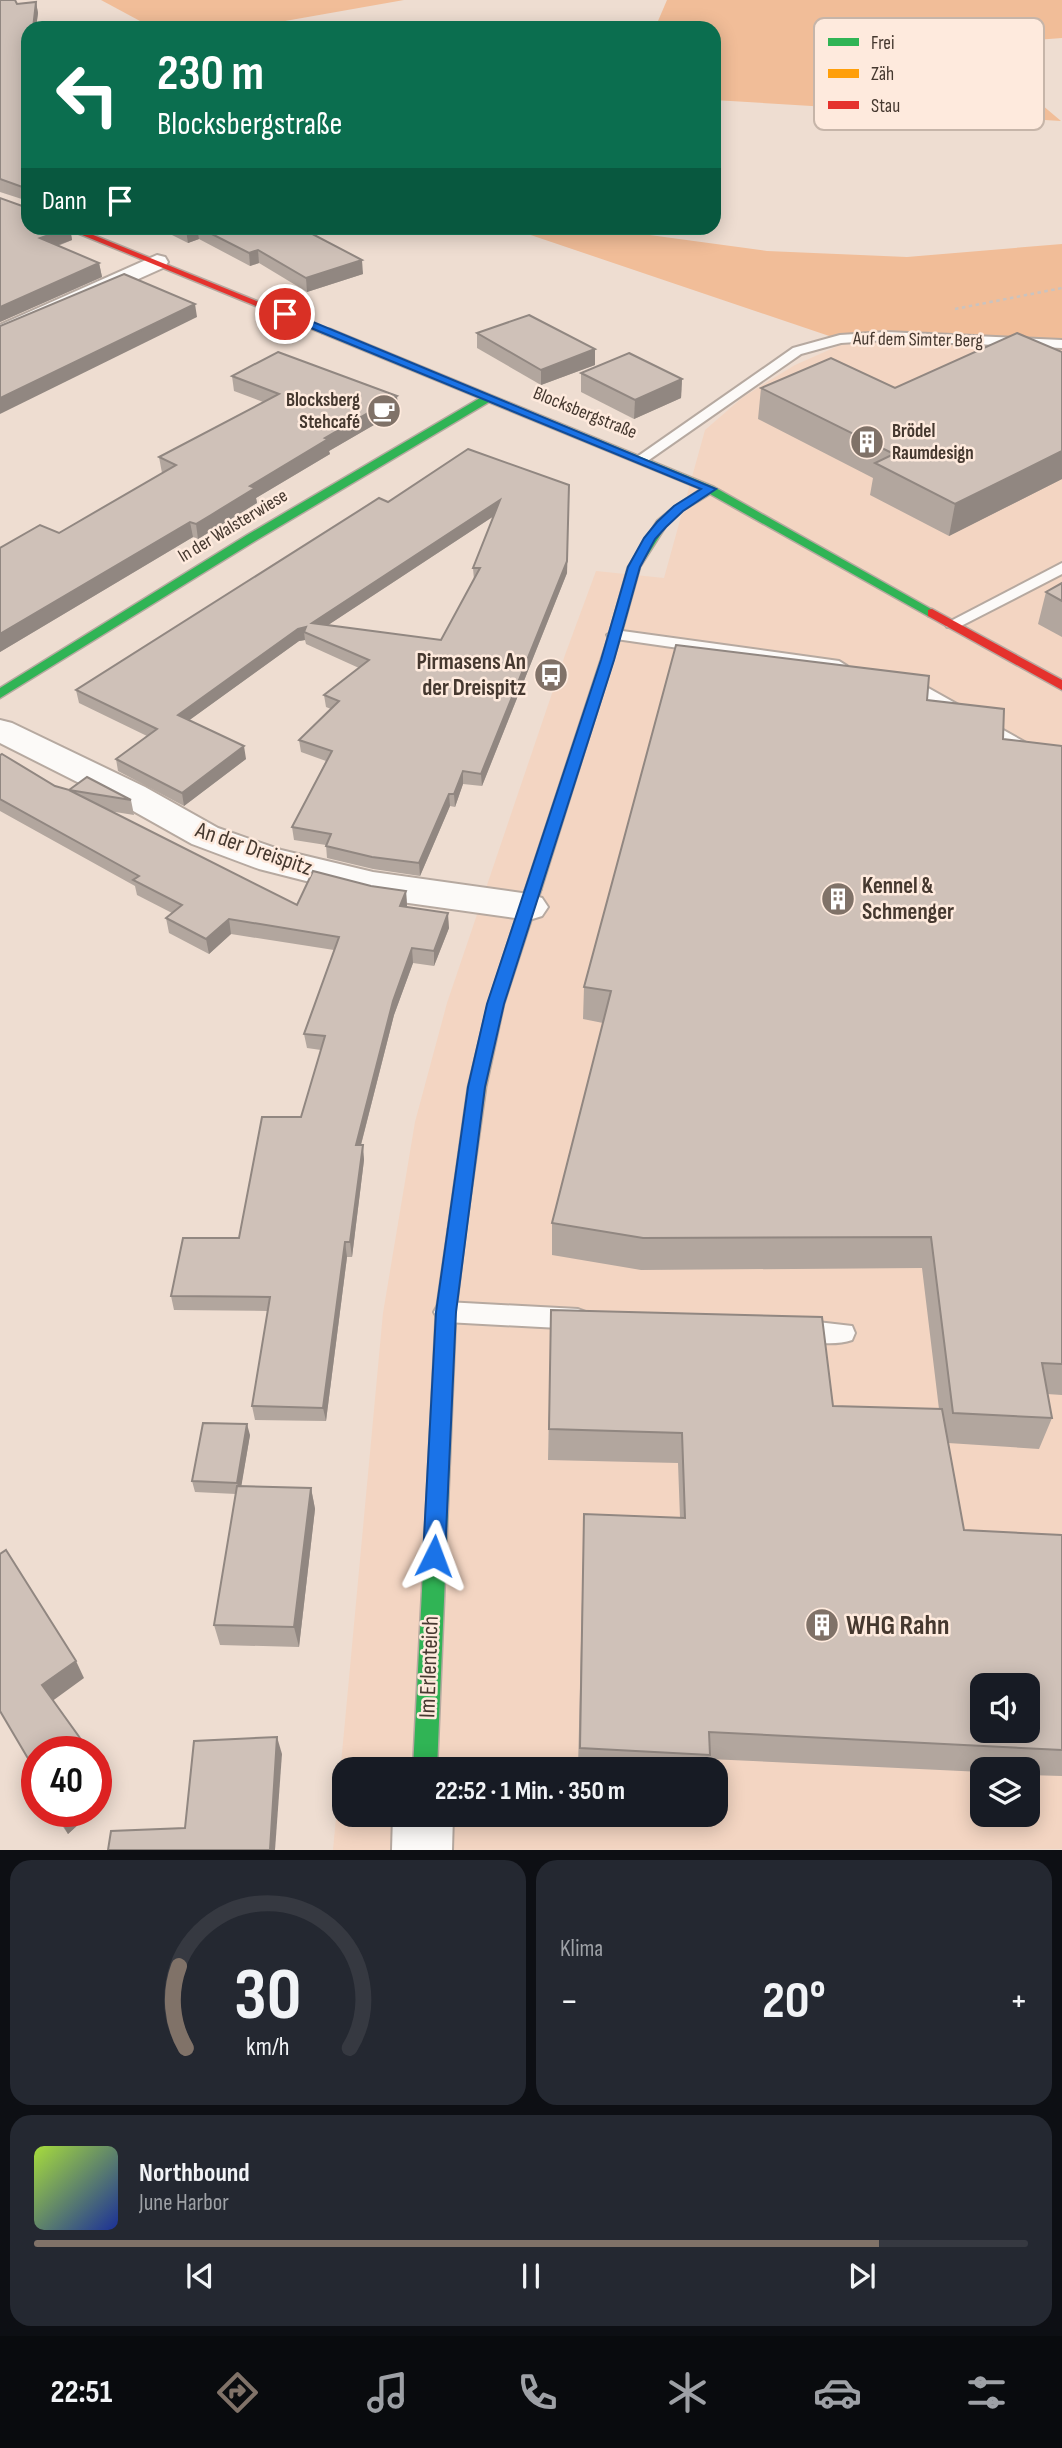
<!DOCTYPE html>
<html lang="de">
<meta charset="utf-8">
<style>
:root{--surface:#171b24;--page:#242831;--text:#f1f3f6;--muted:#9ea1a6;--line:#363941;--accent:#807268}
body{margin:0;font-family:"Sofia Sans Condensed",sans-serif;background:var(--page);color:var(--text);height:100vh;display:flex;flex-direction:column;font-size:26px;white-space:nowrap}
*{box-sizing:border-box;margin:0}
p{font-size:23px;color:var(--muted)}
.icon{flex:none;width:38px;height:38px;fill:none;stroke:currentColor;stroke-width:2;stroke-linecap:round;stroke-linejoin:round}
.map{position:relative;height:1850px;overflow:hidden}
.details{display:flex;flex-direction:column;gap:10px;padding:10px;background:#0d0f14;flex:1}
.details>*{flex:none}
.guide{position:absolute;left:21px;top:21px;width:700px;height:214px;border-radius:21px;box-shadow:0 4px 18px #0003;background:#0b6e4f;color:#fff;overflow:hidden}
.fabs{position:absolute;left:970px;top:1673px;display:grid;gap:14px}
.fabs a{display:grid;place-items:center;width:70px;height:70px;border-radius:14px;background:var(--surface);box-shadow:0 4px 18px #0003;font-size:35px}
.speed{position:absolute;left:21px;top:1736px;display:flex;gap:14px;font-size:35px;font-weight:700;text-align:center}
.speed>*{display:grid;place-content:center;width:91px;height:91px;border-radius:50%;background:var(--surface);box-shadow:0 4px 18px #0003;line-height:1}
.speed .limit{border:10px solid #d22;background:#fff;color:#111}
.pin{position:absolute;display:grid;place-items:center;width:60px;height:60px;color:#fff;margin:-30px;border:4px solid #fff;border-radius:50%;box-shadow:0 2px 7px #0007}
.me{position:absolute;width:77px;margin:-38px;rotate:3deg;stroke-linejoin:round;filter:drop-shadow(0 0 5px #0008)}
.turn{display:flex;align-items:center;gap:24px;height:147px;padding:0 21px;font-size:32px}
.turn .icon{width:91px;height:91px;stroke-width:2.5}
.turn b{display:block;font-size:49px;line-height:60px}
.then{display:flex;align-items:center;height:66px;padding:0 21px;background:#0003;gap:14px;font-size:26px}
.big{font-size:52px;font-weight:700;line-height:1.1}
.details .tile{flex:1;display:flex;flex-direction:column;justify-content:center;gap:10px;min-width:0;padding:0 24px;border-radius:21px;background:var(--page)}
.details .dial{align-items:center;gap:0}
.dial svg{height:182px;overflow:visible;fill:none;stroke:var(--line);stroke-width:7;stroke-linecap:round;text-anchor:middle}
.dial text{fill:var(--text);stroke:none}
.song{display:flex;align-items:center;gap:21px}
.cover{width:84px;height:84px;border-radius:10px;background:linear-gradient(135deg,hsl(80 70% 55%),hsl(230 70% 35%))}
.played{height:7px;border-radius:4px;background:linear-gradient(90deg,var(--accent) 85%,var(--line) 85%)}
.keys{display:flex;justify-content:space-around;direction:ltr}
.heat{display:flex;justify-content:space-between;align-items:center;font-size:38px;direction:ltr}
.details .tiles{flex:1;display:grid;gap:10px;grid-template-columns:1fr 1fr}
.tile:last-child{grid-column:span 2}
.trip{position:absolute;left:332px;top:1757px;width:396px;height:70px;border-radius:21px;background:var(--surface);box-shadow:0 4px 18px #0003;font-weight:700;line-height:70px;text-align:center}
.menu{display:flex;height:112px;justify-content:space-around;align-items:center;background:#090b0e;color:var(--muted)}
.menu .icon{width:49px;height:49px}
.menu .current{color:var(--accent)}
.menu b{font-size:32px;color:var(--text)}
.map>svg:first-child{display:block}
.built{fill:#f3d5c2;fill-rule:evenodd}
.green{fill:#f1bd98}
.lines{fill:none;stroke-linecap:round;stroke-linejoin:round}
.lane-casing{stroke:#b6a9a0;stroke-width:4}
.street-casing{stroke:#b6a9a0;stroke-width:4}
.fast-casing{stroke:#b6a9a0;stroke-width:3}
.slow-casing{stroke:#b6a9a0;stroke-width:3}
.jam-casing{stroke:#b6a9a0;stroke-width:3}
.path{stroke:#cac3bf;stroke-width:2.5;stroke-dasharray:3.5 3.5;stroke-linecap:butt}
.lane{fill:#fcfaf8;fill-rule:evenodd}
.street{fill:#fcfaf8;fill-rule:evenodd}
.fast{fill:#30b455;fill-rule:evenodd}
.slow{fill:#ff9f0a;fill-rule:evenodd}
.jam{fill:#e5322d;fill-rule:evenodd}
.wall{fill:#b2a69e;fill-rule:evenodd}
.shaded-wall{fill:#918781}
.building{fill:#cfc1b8;stroke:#918781;stroke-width:2;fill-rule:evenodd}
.route{fill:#1a73e8;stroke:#114b97;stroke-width:2}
.labels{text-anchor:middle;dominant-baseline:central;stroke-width:5;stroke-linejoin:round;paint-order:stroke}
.far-street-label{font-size:19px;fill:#45382f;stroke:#feeadd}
.far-poi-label{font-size:19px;font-weight:bold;fill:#45382f;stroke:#feeadd;text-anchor:end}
.poi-label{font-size:23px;font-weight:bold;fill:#45382f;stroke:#feeadd;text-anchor:end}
.street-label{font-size:23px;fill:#45382f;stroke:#feeadd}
.near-poi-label{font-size:28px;font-weight:bold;fill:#45382f;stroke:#feeadd;text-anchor:start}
.key{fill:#feeadd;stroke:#c6b5a9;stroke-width:2}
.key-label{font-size:19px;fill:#45382f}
</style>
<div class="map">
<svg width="1062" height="1850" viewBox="0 0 1062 1850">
<rect width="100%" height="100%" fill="#eeddd1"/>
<path class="built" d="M 881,332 L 1062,339 L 1062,1849 L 333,1850 L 383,1313 L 415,1122 L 447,1003 L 565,655 L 596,571 L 664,578 L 705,430 L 743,397 L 795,365 L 847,342 ZM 982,1685 L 1027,1685 L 1027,1731 L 982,1731 ZM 345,1769 L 716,1769 L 716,1815 L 345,1815 ZM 982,1769 L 1027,1769 L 1027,1815 L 982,1815 Z"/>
<g class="green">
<polygon points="101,0 404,0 246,28 153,28"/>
<polygon points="667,0 1062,0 1062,38 971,45 1061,121 714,100 714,28 655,28"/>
<polygon points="510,228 598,228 767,251 907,257 1062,244 1062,339 881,332 847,342"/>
</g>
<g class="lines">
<g class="lane-casing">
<g id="lane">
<polygon points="886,332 1062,340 1062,348 886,340 841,343 801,354 646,462 641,463 634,459 793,348 840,335"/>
<polygon points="1062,563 1062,574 959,627 947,627 945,624"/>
<polygon points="615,630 839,661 847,666 839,671 609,638 607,635"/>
<polygon points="905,675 1062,763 1062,775 899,683 897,680"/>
<polygon points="446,1302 578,1309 586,1312 590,1319 586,1326 578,1329 446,1322 438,1319 434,1312 438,1305"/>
<path d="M 800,1320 L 852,1326 L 855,1333 L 852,1340 C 835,1346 808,1343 791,1337 L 788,1330 L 791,1323 Z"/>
</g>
</g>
<g class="street-casing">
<g id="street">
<polygon points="157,255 165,257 168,262 165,267 0,341 0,325"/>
<polygon points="0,720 12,723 145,787 218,828 281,850 373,872 529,894 542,898 548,907 542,916 529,920 373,898 259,869 192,844 119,803 0,743"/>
<polygon points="393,1815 453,1815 452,1850 392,1850"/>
</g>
</g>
<g class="fast-casing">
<g id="fast">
<polygon points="322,329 330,329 714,487 938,613 932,617 928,616 710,494 682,511 666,526 640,567 621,635 541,890 538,894 528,894 525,890 609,635 628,567 657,521 674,507 701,489 489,402 255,541 0,698 0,688 247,535 480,398 322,333"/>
<polygon points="457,1221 464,1224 466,1229 456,1312 437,1769 413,1769 436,1312 448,1229 450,1224"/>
</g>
</g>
<g class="slow-casing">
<polygon id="slow" points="533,885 541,890 504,1004 486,1087 466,1229 464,1234 457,1237 450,1234 448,1229 468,1087 488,1004 525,890"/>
</g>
<g class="jam-casing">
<g id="jam">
<polygon points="65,228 76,228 331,331 322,333"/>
<polygon points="932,609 1062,680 1062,690 928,616 928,610"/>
</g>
</g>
<polyline class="path" points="955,309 1062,288"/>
<use href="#lane" class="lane"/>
<use href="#street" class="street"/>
<use href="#fast" class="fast"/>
<use href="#slow" class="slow"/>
<use href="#jam" class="jam"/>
</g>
<g class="wall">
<polygon points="0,0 17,4 36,2 38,13 36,28 28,28 28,228 70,228 72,240 58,246 99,263 102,277 0,322 0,198 25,207 28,204 28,201 0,192"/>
<polygon points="158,228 307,228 307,231 363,274 307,292 259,263 250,266 199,239 188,243"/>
<polygon points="477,333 595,349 595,365 541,385 477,348"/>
<polygon points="1062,352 1062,479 949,536 870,495 873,478 758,419 761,388 895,388"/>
<polygon points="581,373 682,379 681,398 634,419 581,392"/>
<polygon points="232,376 397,396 398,411 329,451 330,454 256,498 257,503 198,539 193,537 0,652 0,548 59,533 162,473 159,457 263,402 234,391"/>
<path d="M 468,449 L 567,573 L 482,786 L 463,784 L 455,807 L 450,806 L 420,876 L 373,869 L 327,858 L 326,845 L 294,840 L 292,827 L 326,761 L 301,752 L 299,740 L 331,709 L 326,707 L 324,695 L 359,668 L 306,644 L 305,640 L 299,641 L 189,720 L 246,759 L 184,806 L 118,771 L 116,759 L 147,736 L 79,703 L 76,690 L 388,502 ZM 494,516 L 473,568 L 474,580 L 441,640 L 328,625 Z"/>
<polygon points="1062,583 1062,637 1038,624 1046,592"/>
<polygon points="927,700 1003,739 1062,746 1062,1395 1047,1394 1052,1418 1039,1449 948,1443 964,1530 1062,1535 1062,1776 1027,1775 1027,1769 982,1769 982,1772 709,1759 707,1769 578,1769 584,1514 680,1518 678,1463 548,1460 551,1310 833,1406 939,1409 922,1268 641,1270 552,1255 552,1223 603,1023 583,1019 584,987"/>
<polygon points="0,755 55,786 69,790 131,800 134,815 109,811 297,905 371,886 406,891 407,907 449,928 434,966 413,963 394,1015 361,1145 364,1160 352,1257 347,1257 326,1421 255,1420 252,1406 268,1311 174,1310 171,1296 239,1238 301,1117 321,1050 307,1048 304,1034 334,950 231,934 209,954 169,933 166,918 172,913 137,895 135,886 0,811"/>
<polygon points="250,1435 241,1486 311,1488 315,1509 299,1647 220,1645 214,1625 236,1494 195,1492 192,1481"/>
<polygon points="52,1811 93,1811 68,1834"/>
</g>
<g class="shaded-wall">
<polygon points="36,2 38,13 36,28 33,28"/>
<polygon points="70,228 72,240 42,251 40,238"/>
<polygon points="193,228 197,228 199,239 188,243 186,230"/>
<polygon points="258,250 259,263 250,266 249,253"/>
<polygon points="362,260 363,274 307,292 306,278"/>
<polygon points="99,263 102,277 0,322 0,307"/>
<polygon points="195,304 197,317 0,414 0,398"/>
<polygon points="595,349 595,365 541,385 541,370"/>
<polygon points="682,379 681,398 634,419 635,400"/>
<polygon points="397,396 398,411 329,451 330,454 256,498 257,503 198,539 196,524 250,486 325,438"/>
<polygon points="1062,451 1062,479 949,536 955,504"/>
<polygon points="500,500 500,512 313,635 312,623"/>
<polygon points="190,522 193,537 0,652 0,634"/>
<polygon points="568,546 567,573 482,786 481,774"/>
<polygon points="306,627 304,632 305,640 299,641 180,727 178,715 298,629"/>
<polygon points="244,746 246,759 184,806 182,793"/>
<polygon points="463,771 463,784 455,807 454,794"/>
<polygon points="449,794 450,806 420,876 419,863"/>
<polygon points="406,891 407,906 401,921 400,906"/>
<polygon points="448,913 449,928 434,966 434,951"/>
<polygon points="229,919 231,934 209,954 206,939"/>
<polygon points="412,948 413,963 394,1015 357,1160 356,1145 393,1001"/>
<polygon points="363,1145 364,1160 352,1257 350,1242"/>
<polygon points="345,1242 347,1257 326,1421 323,1408"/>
<polygon points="247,1424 250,1435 240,1494 237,1483"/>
<polygon points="311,1488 315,1509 299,1647 294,1627"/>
<polygon points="76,1661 84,1678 51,1702 42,1685"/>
<polygon points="277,1737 282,1754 275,1850 270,1850"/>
<polygon points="101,1768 109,1784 109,1797 96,1809 96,1785"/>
<polygon points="67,1811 93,1811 68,1834 59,1818"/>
</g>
<g class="building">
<polygon points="0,0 15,0 17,4 36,2 33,28 28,28 28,70 27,79 28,79 28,228 69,228 40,238 99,263 0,307 0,198 25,207 28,204 28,189 0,179"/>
<polygon points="200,228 301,228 362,260 306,278 258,250 249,253"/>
<polygon points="124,274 195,304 0,398 0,326"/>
<polygon points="529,315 595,349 541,370 477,333"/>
<polygon points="1017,333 1062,352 1062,451 955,504 875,463 894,454 761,388 831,358 895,388"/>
<polygon points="278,352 397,396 325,438 328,439 250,486 255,488 211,515 196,524 190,522 0,634 0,548 40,525 59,533 176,465 159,457 279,394 232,376"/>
<polygon points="629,353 682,379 635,400 581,373"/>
<path d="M 468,449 L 569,485 L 567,561 L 481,774 L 463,771 L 454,794 L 449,794 L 419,863 L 372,857 L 326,846 L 331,834 L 292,827 L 332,751 L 299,740 L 339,701 L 324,695 L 369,660 L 304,632 L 306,627 L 298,629 L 178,715 L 244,746 L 182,793 L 116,759 L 157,729 L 76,690 L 379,498 L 388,502 ZM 500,500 L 473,568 L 480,568 L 441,640 L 312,623 Z"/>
<polygon points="1062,583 1062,601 1046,592"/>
<polygon points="676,645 929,676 927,700 1004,709 1003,739 1062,746 1062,1364 1042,1363 1052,1418 953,1413 931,1237 643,1238 552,1223 611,991 584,987"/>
<polygon points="2,754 55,786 69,790 87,777 131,800 69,790 297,905 313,871 371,886 406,891 400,906 448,913 434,951 412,948 393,1001 356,1145 363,1145 350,1242 345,1242 323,1408 252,1406 270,1297 171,1296 183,1238 239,1238 262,1117 301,1117 325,1036 304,1034 339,937 229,919 206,939 166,918 182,905 133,880 139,876 0,799 0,755"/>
<path d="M 551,1310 L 822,1317 L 833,1406 L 942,1409 L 964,1530 L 1062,1535 L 1062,1750 L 709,1732 L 710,1755 L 580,1748 L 584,1514 L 685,1518 L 682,1433 L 549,1429 ZM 982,1685 L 1027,1685 L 1027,1731 L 982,1731 Z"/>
<polygon points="203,1423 247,1424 237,1483 192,1481"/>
<polygon points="237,1486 311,1488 294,1627 214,1625"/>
<polygon points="6,1550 76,1661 42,1685 90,1752 37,1752 37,1786 30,1777 36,1772 0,1711 0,1554"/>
<polygon points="277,1737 270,1850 108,1850 111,1831 185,1828 194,1741"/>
<polygon points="96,1761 101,1768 101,1781 96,1785"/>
<polygon points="55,1811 67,1811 59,1818"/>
</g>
<polygon class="route" points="282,312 289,312 716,489 683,511 666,527 655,539 640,567 614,660 504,1004 485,1087 456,1312 445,1556 442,1564 434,1567 427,1564 423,1556 436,1312 468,1087 487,1004 601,660 628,567 644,538 657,522 674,506 701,489 282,316"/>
<defs>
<g id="cafe-disc" transform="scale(1.75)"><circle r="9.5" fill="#807268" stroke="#feeadd"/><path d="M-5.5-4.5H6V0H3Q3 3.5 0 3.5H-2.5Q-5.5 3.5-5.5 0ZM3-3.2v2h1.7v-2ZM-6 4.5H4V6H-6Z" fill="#fff"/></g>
<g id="building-disc" transform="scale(1.75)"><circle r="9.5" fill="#807268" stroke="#feeadd"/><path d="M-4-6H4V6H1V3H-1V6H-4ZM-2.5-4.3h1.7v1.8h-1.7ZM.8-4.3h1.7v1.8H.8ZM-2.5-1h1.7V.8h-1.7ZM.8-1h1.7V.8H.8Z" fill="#fff"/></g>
<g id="bus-disc" transform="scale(1.75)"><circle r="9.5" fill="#807268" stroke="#feeadd"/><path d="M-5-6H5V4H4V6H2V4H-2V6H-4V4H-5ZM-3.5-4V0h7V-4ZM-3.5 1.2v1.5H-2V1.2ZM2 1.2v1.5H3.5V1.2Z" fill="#fff"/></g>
</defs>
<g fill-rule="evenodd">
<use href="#cafe-disc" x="384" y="411"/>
<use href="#building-disc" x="867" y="442"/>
<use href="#bus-disc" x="551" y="675"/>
<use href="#building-disc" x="838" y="899"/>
<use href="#building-disc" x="822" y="1625"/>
</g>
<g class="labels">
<g class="far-street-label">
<text transform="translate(918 340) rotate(1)">Auf dem Simter Berg</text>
<text transform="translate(585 413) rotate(22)">Blocksbergstraße</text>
<text transform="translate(233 526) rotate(-31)">In der Walsterwiese</text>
</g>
<g class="far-poi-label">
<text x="360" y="400">Blocksberg<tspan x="360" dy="22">Stehcafé</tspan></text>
<text x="892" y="431" text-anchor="start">Brödel<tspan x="892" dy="22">Raumdesign</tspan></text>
</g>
<g class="poi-label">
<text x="526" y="662">Pirmasens An<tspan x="526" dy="26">der Dreispitz</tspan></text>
<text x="862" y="886" text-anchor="start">Kennel &amp;<tspan x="862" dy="26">Schmenger</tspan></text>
</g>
<g class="street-label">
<text transform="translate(254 849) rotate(19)">An der Dreispitz</text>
<text transform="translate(429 1667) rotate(-88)">Im Erlenteich</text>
</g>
<g class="near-poi-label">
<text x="846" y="1625">WHG Rahn</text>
</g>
</g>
<rect x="814" y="18" width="230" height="112" rx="10" class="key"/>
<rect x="828" y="38" width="31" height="8" fill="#30b455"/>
<rect x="828" y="69" width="31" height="9" fill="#ff9f0a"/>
<rect x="828" y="101" width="31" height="8" fill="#e5322d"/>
<g class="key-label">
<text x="871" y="49">Frei</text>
<text x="871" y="80">Zäh</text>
<text x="871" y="112">Stau</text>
</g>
</svg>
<div class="fabs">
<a><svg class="icon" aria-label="sound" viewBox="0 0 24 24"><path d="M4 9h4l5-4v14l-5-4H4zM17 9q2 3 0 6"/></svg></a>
<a><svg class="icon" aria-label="layers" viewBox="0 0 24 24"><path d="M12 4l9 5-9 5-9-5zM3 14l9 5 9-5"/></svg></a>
</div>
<div class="speed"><div class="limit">40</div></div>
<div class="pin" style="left:285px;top:314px;background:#d93025"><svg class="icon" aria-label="arrive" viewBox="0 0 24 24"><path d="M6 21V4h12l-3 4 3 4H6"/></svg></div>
<svg class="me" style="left:434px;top:1556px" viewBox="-20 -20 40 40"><path d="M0-17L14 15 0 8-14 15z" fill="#1a73e8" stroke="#fff" stroke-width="4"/></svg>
<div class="trip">22:52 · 1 Min. · 350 m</div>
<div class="guide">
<div class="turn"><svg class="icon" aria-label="left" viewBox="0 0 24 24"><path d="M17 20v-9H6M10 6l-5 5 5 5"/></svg><div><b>230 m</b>Blocksbergstraße</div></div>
<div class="then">Dann<svg class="icon" aria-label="arrive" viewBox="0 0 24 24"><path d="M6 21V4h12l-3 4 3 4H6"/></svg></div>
</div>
</div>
<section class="details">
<div class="tiles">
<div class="tile dial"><svg viewBox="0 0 100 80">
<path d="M14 69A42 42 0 1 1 86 69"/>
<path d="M14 69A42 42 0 0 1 11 33" stroke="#807268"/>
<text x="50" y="56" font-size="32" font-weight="700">30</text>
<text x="50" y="72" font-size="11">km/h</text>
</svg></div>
<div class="tile"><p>Klima</p>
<div class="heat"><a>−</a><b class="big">20°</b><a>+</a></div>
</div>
<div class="tile">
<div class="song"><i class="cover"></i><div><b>Northbound</b><p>June Harbor</p></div></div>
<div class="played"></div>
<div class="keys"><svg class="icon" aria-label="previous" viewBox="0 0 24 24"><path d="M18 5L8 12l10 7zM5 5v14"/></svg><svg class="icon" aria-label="pause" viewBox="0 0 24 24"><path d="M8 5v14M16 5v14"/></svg><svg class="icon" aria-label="next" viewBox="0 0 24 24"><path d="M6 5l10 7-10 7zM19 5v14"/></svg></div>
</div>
</div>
</section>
<nav class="menu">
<b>22:51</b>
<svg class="icon current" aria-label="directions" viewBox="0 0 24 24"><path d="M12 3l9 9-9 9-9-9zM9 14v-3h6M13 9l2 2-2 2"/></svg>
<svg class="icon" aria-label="music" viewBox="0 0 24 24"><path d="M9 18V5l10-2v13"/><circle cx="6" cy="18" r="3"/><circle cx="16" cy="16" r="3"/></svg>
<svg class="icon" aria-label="phone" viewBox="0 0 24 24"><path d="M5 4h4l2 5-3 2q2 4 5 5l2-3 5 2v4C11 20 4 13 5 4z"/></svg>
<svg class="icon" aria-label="climate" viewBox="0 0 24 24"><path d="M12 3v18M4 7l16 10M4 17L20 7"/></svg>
<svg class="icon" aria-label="car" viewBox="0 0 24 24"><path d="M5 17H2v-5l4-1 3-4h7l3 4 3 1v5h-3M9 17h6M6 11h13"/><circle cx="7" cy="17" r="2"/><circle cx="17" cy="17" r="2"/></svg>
<svg class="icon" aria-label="filters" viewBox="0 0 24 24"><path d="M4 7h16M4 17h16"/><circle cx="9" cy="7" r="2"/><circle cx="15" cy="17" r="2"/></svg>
</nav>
